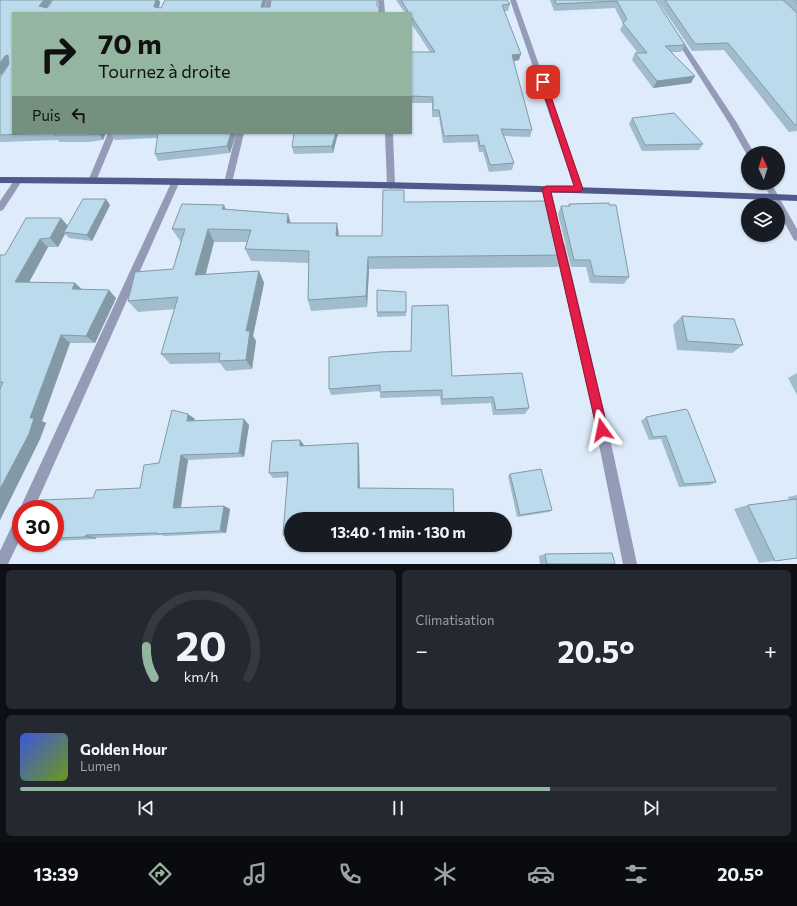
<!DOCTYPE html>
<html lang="fr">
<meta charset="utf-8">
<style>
:root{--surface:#171b24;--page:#242831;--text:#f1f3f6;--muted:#9ea1a6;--line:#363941;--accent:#94b5a0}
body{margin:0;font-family:Commissioner,sans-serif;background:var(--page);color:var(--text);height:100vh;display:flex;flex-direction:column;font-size:15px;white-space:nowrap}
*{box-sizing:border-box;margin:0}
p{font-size:13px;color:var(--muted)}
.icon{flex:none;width:22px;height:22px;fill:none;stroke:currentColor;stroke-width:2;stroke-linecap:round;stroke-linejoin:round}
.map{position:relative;height:564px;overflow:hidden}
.details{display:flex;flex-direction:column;gap:6px;padding:6px;background:#0d0f14;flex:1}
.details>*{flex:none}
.guide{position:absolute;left:12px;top:12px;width:400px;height:122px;border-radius:0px;box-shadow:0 1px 3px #0004;background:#94b5a0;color:#111;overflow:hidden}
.needle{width:26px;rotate:356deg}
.tools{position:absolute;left:741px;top:146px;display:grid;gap:8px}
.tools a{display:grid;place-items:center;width:44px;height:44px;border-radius:50%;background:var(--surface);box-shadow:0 1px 3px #0004;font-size:20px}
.speed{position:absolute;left:12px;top:500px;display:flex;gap:8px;font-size:20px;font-weight:700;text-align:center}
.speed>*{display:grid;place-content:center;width:52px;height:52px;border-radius:50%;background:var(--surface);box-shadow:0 1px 3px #0004;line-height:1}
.speed .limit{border:6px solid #d22;background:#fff;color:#111}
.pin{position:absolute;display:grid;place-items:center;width:34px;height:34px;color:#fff;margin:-17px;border-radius:8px;box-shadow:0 2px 6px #0006}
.me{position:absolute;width:44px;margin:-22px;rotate:348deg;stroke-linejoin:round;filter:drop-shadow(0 0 3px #0008)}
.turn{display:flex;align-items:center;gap:14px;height:84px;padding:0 20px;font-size:18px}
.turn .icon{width:52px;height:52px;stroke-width:2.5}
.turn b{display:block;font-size:28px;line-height:34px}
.then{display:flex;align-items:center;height:38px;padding:0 20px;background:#0003;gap:8px;font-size:15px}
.big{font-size:30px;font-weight:700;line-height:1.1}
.details .card{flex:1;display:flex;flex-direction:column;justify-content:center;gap:6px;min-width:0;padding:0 14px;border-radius:6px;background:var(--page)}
.details .dial{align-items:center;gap:0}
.dial svg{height:104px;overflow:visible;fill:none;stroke:var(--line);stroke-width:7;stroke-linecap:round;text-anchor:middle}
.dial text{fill:var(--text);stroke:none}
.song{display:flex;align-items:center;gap:12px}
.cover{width:48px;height:48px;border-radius:6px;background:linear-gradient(135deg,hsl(230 70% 55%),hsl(80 70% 35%))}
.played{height:4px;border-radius:2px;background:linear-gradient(90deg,var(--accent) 70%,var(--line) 70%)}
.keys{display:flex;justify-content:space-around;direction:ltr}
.heat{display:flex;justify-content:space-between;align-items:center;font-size:22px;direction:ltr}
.details .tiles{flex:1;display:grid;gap:6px;grid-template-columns:1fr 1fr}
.card:last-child{grid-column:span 2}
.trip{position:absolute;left:284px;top:512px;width:228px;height:40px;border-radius:20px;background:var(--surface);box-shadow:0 1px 3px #0004;font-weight:700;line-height:40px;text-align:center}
.dock{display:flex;height:64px;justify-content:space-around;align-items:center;background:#090b0e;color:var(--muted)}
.dock .icon{width:28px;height:28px}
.dock .selected{color:var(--accent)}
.dock b{font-size:18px;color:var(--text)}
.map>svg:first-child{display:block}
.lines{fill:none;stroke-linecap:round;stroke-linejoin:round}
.minor{fill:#949bb7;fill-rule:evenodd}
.major{fill:#50598a;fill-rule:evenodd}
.wall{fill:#a1bccc}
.shaded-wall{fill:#8399a6}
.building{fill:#bbdbed;stroke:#8399a6}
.route{fill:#e11d48;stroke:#92132f}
</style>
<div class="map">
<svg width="797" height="564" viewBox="0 0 797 564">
<rect width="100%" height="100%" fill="#deebfa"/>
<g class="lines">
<g class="minor">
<polygon points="266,0 272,0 270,13 264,13"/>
<polygon points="378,0 384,0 385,13 379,13"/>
<polygon points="510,0 516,0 583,189 582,191 579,192 575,189"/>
<polygon points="674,34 679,35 737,123 754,153 748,153 747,155 729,123 673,35"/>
<polygon points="108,133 116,133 96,181 95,183 89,183 88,181"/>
<polygon points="236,133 244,133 232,183 228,186 224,183"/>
<polygon points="385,133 393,133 395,186 391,189 387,186"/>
<polygon points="18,178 22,181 3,210 0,211 0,201 15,179"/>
<polygon points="176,178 180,181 34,509 21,509 21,510 20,509 22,504 172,181"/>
<polygon points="763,183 771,183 797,229 797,241 794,240 778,211 778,205 775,205"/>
<polygon points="546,186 550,189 557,215 552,218 547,215 542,189"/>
<polygon points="560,242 563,243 565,246 605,415 637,564 623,564 593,415 555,246 557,243"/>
<polygon points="21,515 21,537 8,564 0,564 0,551 16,517"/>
</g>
<path class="major" d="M 0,177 C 266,178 531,184 797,195 L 797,201 C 531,190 266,185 0,183 Z"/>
</g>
<g class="wall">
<polygon points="0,0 52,0 48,7 53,0 159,0 160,3 159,8 161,8 165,0 266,0 264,7 270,7 377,0 13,133 106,133 103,140 89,142 59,142 58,140 0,142 0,78 9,64 0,76"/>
<polygon points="396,0 507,0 510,4 508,11 504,11 519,60 513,61 532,130 530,137 504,136 514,163 512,170 489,172 483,152 479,152 477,142 443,143 439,117 432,117 432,103 411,103 411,52 430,52 411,23 411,13 405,13"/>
<polygon points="550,0 656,0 685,45 681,52 672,52 691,83 653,88 632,60 635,53 638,53 620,30 623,24 615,8 554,11"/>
<polygon points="657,0 797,0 797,131 789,132 724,50 692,51"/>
<polygon points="632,118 703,144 699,150 642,151 629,124"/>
<polygon points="110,133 236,133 230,153 158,161 155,154 158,138 115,140"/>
<polygon points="245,133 284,133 245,134"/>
<polygon points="338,133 333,153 294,154 292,147"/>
<polygon points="404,202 564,255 558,267 369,269 367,307 311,311 308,300 309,263 251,261 245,249 247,242 214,242 206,274 259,271 264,283 253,336 256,341 252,369 226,371 220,363 170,364 161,354 175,309 138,312 128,301 173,269 181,241 180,241 172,229 226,209 288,214 290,223 339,236 382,236"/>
<polygon points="569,204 629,277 624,284 590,283 586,267 571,267 558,214 561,206 568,206"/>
<polygon points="110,205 92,241 69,238 65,234 58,247 48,247 29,282 75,283 82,289 116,298 95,343 70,343 42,421 46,423 40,439 0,520 0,389 1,387 0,387 0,255 5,255"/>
<polygon points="377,312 406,312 406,316 377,317"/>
<polygon points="682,316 743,345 732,353 677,350 673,325"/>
<polygon points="797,373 797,395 788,378"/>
<polygon points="452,376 529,408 525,414 493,415 491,403 441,405 440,396 380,398 380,391 331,395 329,389"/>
<polygon points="646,417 716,482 710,485 679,487 661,439 649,440 641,421"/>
<polygon points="195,419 194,421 249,425 244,457 188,460 181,508 224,506 230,509 226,533 165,536 161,535 96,538 96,539 55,541 55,509 93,498 140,488"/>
<polygon points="300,440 304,446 359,448 291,519 291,537 287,537 283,535 288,477 273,478 269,473"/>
<polygon points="510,474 552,510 549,512 517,517 508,476"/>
<polygon points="797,495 797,558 759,563 734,509 748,505 789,500 788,497"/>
<polygon points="545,554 615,564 540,564 539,556"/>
</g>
<g class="shaded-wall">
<polygon points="44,0 52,0 43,13 39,6"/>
<polygon points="156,0 159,0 160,3 157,13 154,7"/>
<polygon points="263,0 266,0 263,13 261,7"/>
<polygon points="521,54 519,60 510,62 512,55"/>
<polygon points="8,55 10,63 0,76 0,63 5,56"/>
<polygon points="695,76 691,83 653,88 657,81"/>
<polygon points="99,133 106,133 103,140 99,134"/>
<polygon points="231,133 236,133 230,153 227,146"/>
<polygon points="336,133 338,133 333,153 332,146"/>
<polygon points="106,199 110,205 92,241 87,235"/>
<polygon points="224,205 229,217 222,209"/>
<polygon points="288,214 292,227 287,223"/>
<polygon points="61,218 69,227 64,232 65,234 58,247 50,238"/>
<polygon points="337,223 339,235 336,236"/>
<polygon points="208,229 214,242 202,286 195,275"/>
<polygon points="40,239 48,247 25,290 15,282"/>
<polygon points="368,257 369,269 367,307 366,296"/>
<polygon points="259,271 264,283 253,336 256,341 252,369 246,360 246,331"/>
<polygon points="75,283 83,291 72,289"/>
<polygon points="109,290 116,298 95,343 86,336"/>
<polygon points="61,335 70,343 42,421 46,423 40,439 0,520 0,489 30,418"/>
<polygon points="188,414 195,419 193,427 187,421"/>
<polygon points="244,419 249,425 244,457 239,453"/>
<polygon points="300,440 304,445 304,451 300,446"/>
<polygon points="358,443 359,448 360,492 358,488"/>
<polygon points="181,455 188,460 180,511 173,508"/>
<polygon points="224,506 230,509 226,533 220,531"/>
<polygon points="86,535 96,538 96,539 85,537"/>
</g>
<g class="building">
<polygon points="0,0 44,0 39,6 47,8 53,0 156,0 154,7 161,8 165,0 263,0 261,7 270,7 271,0 377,0 377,6 379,8 379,13 13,13 13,133 99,133 99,134 85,135 54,135 56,133 0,135 0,78 9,64 8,55 5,56 0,63"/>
<polygon points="401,0 507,0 510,4 502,5 521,54 512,55 532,130 501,129 514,163 490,165 484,145 480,146 478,135 444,136 439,110 433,110 433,97 411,96 411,52 435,52 411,16 411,13 409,13"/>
<polygon points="555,0 656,0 685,45 665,46 695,76 657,81 635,53 647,53 623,23 627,19 617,1 556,4"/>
<polygon points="665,0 783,0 797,13 797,125 795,125 728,43 695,44"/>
<polygon points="793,0 797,0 797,4"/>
<polygon points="674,113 703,144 645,145 632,118"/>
<polygon points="158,133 231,133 227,146 155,154"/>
<polygon points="294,133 336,133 332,146 292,147"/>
<polygon points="383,190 404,190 404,202 551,201 564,255 368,257 366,296 308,300 309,251 245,249 251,230 208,229 195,275 259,271 246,331 250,331 246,360 219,361 220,353 161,354 178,297 128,301 135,272 173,269 185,229 172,229 182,204 224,205 222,209 288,214 287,223 337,223 336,236 382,236"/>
<polygon points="83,199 106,199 87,235 64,232"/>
<polygon points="609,203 609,205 616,205 629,277 594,276 590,260 574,260 561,206 570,206 569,204"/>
<polygon points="26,218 61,218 50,238 40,239 15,282 75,283 72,289 109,290 86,336 61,335 30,418 34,418 29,434 0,489 0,389 3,382 0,382 0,255 5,255"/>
<polygon points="377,290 406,292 406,312 377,312"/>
<polygon points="448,305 452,376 522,373 529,408 496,410 493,397 442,399 442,390 380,392 380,385 329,389 329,357 380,352 411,351 412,306"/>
<polygon points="682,316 734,319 743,345 687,341"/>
<polygon points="686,409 688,411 716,482 684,484 666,436 653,437 646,417"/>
<polygon points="172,410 188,414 187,421 244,419 239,453 181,455 173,508 224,506 220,531 157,534 157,533 86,535 85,537 55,538 55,509 37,509 40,500 93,498 96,490 140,488 144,465 159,463"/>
<polygon points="300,440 300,446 358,443 358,488 453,489 454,519 291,519 291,534 283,535 288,472 269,473 272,441"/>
<polygon points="541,469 552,510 520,515 510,474"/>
<polygon points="797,499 797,558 775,561 748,505"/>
<polygon points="612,553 615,564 547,564 545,554"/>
</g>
<polygon class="route" points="543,80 546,82 583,189 579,192 551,192 608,430 606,434 602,435 599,434 597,430 542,189 546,186 574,186 540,82"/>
</svg>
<div class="tools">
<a><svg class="needle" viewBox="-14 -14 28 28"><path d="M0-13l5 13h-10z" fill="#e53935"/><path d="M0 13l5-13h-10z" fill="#9ea1a6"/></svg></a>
<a><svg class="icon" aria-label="layers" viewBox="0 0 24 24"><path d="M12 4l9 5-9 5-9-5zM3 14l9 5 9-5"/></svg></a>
</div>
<div class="speed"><div class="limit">30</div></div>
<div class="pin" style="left:543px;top:82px;background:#d93025"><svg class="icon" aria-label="arrive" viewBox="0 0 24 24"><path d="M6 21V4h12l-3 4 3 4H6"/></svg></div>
<svg class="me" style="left:602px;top:430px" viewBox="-20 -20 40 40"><path d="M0-17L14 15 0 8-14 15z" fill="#e11d48" stroke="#fff" stroke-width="4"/></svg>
<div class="trip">13:40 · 1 min · 130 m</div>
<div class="guide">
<div class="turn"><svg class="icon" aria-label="right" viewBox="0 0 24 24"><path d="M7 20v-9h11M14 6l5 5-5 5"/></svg><div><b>70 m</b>Tournez à droite</div></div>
<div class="then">Puis<svg class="icon" aria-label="left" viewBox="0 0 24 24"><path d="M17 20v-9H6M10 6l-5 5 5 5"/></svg></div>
</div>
</div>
<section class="details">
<div class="tiles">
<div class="card dial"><svg viewBox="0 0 100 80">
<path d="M14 69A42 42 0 1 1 86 69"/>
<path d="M14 69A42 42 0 0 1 8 45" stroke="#94b5a0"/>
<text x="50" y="56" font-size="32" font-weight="700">20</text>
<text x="50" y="72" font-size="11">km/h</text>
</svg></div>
<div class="card"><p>Climatisation</p>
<div class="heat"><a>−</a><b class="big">20.5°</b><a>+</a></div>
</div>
<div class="card">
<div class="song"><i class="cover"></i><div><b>Golden Hour</b><p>Lumen</p></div></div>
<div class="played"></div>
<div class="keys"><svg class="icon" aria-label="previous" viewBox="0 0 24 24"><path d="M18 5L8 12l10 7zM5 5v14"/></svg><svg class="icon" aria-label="pause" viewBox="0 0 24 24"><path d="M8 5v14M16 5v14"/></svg><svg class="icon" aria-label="next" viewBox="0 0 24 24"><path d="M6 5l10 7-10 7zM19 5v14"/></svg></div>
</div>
</div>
</section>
<nav class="dock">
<b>13:39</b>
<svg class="icon selected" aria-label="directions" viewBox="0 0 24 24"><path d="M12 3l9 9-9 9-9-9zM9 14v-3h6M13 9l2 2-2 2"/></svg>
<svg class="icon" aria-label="music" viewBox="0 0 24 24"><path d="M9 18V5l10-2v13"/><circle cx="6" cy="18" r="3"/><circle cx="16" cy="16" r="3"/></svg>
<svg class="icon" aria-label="phone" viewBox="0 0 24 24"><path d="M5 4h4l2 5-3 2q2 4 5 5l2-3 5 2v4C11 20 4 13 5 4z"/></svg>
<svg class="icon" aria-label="climate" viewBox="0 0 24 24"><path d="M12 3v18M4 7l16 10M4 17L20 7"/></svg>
<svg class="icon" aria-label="car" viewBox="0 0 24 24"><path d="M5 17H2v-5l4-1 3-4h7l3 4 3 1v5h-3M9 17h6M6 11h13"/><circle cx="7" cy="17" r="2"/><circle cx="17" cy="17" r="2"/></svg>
<svg class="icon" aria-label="filters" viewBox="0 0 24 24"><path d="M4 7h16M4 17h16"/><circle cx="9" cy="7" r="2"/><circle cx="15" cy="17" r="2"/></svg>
<b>20.5°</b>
</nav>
